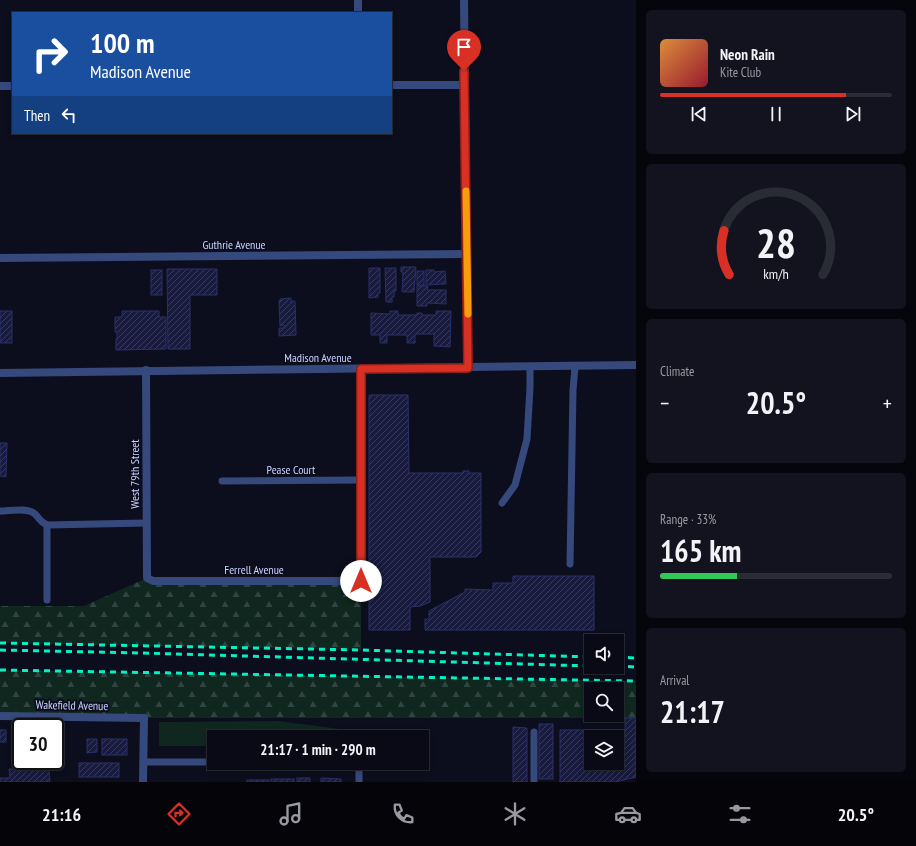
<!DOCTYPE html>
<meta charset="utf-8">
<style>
:root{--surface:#090a16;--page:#12131f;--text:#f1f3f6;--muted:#999aa1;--line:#292b35;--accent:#d93025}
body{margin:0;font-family:"PT Sans Narrow",sans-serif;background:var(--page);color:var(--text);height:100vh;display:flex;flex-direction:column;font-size:15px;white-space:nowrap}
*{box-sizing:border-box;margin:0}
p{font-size:13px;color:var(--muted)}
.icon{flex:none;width:22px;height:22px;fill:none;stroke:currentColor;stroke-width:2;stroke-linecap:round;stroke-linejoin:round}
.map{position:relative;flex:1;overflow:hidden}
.sheet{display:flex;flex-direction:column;gap:10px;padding:10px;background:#05060c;width:280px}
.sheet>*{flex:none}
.hud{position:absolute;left:12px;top:12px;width:380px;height:122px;border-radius:0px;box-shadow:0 2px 6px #0003,0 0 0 1px var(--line);background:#1a4fa0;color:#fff;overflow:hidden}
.fabs{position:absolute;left:584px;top:634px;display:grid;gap:8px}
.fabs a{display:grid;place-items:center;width:40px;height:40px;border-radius:0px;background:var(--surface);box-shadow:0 2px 6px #0003,0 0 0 1px var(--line);font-size:20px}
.speed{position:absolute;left:12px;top:718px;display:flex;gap:8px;font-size:20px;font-weight:700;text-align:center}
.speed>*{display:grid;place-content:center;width:52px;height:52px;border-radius:50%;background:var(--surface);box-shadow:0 2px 6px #0003,0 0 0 1px var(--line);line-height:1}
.speed .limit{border:2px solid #111;border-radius:6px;background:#fff;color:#111}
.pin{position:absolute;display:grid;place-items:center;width:34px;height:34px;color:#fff;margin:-41px -17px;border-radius:50% 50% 50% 0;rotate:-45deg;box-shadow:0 0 4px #0007}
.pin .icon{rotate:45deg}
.me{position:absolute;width:44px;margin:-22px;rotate:0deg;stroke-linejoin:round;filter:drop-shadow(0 0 3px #0008)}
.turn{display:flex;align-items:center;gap:14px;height:84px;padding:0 12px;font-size:18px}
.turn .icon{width:52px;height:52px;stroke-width:2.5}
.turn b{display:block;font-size:28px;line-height:34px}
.then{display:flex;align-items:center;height:38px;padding:0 12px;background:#0003;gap:8px;font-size:15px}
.big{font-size:30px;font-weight:700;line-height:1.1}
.sheet .widget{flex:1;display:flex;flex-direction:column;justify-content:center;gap:6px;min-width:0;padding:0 14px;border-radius:6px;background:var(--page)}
.sheet .dial{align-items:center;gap:0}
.dial svg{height:104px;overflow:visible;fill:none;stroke:var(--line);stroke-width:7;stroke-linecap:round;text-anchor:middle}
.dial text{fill:var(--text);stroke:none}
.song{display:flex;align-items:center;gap:12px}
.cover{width:48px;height:48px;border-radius:6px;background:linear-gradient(135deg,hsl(30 70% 55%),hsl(350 70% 35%))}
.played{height:4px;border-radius:2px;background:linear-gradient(90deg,var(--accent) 80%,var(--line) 80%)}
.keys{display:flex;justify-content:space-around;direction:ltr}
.heat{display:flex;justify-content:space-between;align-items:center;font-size:22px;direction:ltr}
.charge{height:6px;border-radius:3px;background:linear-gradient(90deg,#34c759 33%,var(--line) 0)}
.trip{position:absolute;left:207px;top:730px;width:222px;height:40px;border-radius:0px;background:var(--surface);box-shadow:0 2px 6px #0003,0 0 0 1px var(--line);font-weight:700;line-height:40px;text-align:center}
.menu{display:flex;height:64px;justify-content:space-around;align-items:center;background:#040409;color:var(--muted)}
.menu .icon{width:28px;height:28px}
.menu .on{color:var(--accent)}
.menu b{font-size:18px;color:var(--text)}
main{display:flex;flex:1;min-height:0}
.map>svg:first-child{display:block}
.green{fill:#0f271f}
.forest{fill:url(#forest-firs);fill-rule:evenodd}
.building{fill:url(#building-hatch);stroke:#29306b}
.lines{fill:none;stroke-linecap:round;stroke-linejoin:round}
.service{stroke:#36497d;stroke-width:7}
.minor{stroke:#36497d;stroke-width:8}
.tertiary{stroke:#36497d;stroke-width:8}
.rail{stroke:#00f3c2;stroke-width:3;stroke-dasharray:6 5;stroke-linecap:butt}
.route-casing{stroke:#8d1f18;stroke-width:10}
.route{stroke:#d93025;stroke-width:7}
.slow{stroke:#f59e0b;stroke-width:7}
.labels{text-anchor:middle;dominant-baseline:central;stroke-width:4;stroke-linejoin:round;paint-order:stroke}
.street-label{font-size:12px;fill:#c8d2ff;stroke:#0c0e1d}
</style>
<main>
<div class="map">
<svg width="636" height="782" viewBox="0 0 636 782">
<defs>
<pattern id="forest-firs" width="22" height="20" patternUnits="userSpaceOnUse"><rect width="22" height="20" fill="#0f271f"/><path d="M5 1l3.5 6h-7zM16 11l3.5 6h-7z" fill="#304541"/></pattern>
<pattern id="building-hatch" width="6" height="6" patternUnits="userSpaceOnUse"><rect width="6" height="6" fill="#181b3e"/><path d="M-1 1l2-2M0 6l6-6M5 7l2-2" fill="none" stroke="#383b5b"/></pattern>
</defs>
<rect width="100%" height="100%" fill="#0c0e1d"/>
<polygon class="green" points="279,721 340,729 340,737 214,737 214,746 159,746 159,722"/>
<g class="forest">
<polygon points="147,578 361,581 361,650 0,643 0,606 84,606"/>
<path d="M 0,670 L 636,681 L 636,718 L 144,718 L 0,716 ZM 591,689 L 617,689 L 617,715 L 591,715 Z"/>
</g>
<g class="building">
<polygon points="401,267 416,267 414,292 402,292 403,272 401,272"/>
<polygon points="369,268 380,268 380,293 378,293 378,297 369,298"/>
<polygon points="385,268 396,268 396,291 394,291 394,297 392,297 392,302 386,302"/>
<polygon points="167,269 217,269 217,295 190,295 190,349 168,349"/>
<rect x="151" y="270" width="11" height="25"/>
<polygon points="426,270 434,270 434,272 445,271 446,284 426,285"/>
<rect x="417" y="271" width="7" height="14"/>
<polygon points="417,286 428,286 427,290 446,290 446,304 427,303 427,306 417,306"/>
<polygon points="291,298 291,301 295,301 296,335 279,336 279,328 284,328 284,325 280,326 279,301 280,301 280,299"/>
<rect x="0" y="311" width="12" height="32"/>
<polygon points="122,311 159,311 159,317 166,317 166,349 116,350 116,339 117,339 117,332 115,332 115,317 122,317"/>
<polygon points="390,311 398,311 398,315 417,315 417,313 422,313 422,315 436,315 436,311 451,311 450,347 434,346 434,334 415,334 415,343 407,343 407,335 387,335 387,343 380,343 380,335 371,335 371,313 390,314"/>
<polygon points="369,395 408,395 409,473 463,473 463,471 469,471 469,473 481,473 481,552 476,557 430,557 430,602 420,606 410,607 410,630 369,630"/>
<polygon points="0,443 7,443 6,477 0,476"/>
<polygon points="513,576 594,576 594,630 425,630 425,619 429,619 429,611 465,592 465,589 493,590 493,583 513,583"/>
<polygon points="625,718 636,718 636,777 615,782 560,782 560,730 592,730 592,737 591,737 591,763 617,763 617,739 625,739"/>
<rect x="539" y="724" width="14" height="55"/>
<polygon points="513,727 527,728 527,782 513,782"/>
<rect x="0" y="730" width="6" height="12"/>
<polygon points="87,739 97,739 97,752 87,753"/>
<rect x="102" y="739" width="25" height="16"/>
<rect x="79" y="763" width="40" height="14"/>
<polygon points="9,769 49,769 50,782 0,782 0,778 10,778"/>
<rect x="297" y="778" width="13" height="4"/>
<polygon points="321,778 341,779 341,782 321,782"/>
<rect x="271" y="779" width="23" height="3"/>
<rect x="247" y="780" width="22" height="2"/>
</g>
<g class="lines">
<g class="service">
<polyline points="222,481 360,480"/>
<polyline points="502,503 515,485 527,439 530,388 530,367"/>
<path d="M 0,511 C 10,511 28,507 35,514 C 41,520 39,521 47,525 L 146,523"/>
<polyline points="47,525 47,600"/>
<polyline points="570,564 573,390 575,367"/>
<polyline points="534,732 534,782"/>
<polyline points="144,762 214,762"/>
<polyline points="359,763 359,782"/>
</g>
<g class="minor">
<polyline points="358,0 358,13"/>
<polyline points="464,0 468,368"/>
<polyline points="391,85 464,85"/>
<polyline points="0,86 13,86"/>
<polyline points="0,258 467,254"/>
<polyline points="146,370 147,578 153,581 361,581 361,369"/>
<polyline points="0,716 144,718 143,782"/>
</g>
<path class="tertiary" d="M 0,373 C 212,369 424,369 636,365"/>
<g class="rail">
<polyline points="0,643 361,650 591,657"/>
<polyline points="0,650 141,653 591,666"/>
<polyline points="617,657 636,658"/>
<polyline points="617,666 636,667"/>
<polyline points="0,670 636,681"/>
</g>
</g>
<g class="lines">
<g class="route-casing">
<polyline id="route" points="361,581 361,369 468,368 464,71"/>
</g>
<use href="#route" class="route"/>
<polyline class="slow" points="466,191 468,314"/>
</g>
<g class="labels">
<g class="street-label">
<text x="234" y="244">Guthrie Avenue</text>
<text x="318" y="357">Madison Avenue</text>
<text x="291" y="469">Pease Court</text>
<text transform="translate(134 474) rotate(-90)">West 79th Street</text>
<text x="254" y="569">Ferrell Avenue</text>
<text transform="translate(72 705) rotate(1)">Wakefield Avenue</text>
</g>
</g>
</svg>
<div class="fabs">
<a><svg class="icon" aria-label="sound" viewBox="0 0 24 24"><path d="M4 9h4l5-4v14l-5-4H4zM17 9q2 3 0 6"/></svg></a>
<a><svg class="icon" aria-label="search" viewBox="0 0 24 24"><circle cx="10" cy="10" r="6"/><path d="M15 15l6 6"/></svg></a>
<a><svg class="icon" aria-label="layers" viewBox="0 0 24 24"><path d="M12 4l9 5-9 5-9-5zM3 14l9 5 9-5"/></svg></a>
</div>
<div class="speed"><div class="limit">30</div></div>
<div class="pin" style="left:464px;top:71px;background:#d93025"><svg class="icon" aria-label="arrive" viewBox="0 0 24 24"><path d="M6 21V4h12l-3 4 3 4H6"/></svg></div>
<svg class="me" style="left:361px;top:581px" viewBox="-20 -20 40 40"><circle r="19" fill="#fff"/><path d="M0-13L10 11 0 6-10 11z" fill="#d93025"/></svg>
<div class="trip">21:17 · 1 min · 290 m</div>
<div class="hud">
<div class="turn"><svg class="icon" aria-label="right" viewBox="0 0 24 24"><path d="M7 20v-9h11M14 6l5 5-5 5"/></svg><div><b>100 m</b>Madison Avenue</div></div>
<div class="then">Then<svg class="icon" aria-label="left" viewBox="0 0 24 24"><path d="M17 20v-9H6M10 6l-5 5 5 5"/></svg></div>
</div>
</div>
<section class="sheet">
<div class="widget">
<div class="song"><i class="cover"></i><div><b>Neon Rain</b><p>Kite Club</p></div></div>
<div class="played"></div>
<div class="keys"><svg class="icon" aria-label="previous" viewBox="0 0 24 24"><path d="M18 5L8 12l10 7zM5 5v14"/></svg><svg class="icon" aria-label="pause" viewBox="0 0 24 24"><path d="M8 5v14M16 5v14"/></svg><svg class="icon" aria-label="next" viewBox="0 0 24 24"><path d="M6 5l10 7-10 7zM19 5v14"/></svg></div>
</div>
<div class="widget dial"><svg viewBox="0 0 100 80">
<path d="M14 69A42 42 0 1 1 86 69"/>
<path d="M14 69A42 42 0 0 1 10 35" stroke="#d93025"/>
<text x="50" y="56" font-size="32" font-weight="700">28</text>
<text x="50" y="72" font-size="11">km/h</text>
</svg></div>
<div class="widget"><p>Climate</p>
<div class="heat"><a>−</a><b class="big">20.5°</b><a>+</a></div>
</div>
<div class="widget"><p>Range · 33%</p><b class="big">165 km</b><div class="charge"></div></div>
<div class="widget"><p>Arrival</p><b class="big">21:17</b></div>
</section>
</main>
<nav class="menu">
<b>21:16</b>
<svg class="icon on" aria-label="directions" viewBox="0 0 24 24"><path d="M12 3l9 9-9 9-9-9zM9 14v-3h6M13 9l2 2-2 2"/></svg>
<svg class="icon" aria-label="music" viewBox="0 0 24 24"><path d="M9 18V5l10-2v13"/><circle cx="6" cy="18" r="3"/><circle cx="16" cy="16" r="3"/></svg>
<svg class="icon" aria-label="phone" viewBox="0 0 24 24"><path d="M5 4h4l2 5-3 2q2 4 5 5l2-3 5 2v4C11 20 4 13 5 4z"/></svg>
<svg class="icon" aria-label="climate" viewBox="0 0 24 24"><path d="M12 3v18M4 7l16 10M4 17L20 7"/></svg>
<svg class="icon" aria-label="car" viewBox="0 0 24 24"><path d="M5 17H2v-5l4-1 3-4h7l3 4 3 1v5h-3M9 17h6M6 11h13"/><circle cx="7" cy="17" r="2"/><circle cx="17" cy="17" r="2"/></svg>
<svg class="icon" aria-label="filters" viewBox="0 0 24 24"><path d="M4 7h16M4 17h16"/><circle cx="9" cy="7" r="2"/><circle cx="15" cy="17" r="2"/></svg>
<b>20.5°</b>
</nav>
